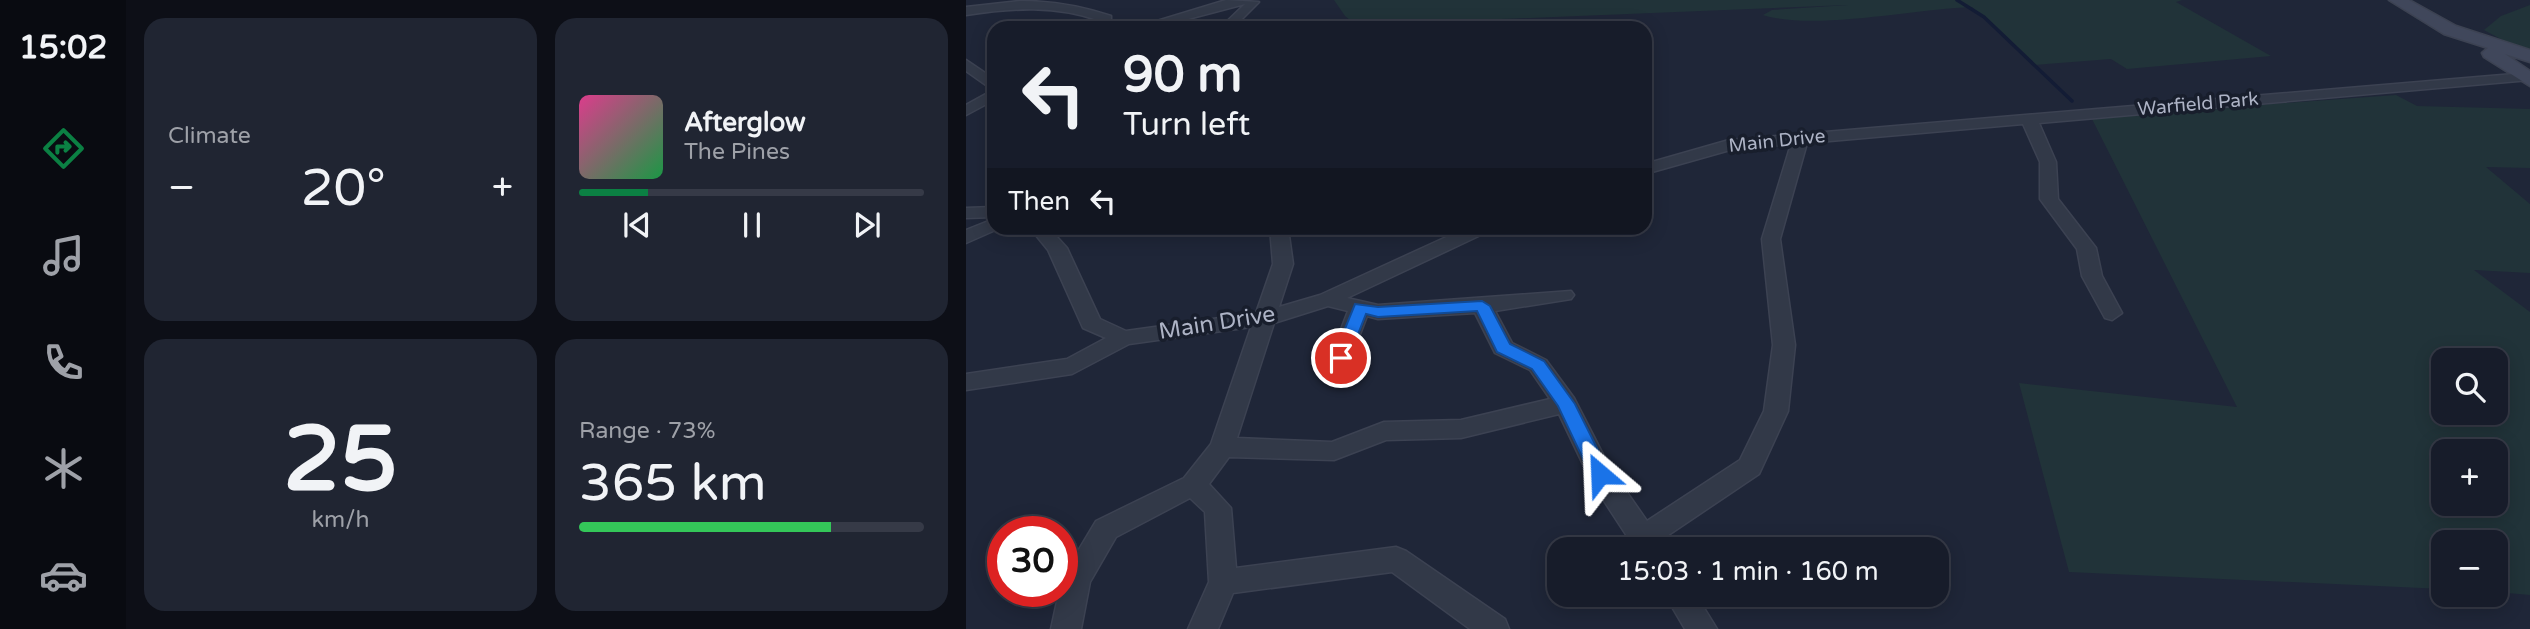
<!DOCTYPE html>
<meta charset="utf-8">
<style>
:root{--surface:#171c2a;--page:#202532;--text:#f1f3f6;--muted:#9ea1a8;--line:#363a47;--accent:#0b8043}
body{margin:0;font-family:"Varela Round",sans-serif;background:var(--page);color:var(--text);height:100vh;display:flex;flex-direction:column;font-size:26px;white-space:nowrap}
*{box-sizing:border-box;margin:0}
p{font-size:23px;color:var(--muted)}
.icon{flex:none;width:38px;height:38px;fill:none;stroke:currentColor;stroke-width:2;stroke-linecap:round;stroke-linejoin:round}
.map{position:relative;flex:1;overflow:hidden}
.drawer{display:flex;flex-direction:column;gap:18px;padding:18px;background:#0d0f17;width:840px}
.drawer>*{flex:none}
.banner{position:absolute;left:21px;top:21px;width:665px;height:214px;border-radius:21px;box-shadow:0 4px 18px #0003,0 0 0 2px var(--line);background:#171c2a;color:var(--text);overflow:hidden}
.buttons{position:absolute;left:1465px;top:348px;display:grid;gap:14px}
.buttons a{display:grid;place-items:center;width:77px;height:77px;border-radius:14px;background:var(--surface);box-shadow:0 4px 18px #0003,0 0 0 2px var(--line);font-size:35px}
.speed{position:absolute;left:21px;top:516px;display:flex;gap:14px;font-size:35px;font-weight:700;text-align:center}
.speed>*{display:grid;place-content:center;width:91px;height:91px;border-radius:50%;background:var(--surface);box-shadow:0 4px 18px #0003,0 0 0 2px var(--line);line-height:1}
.speed .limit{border:10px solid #d22;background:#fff;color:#111}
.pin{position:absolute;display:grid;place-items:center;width:60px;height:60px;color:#fff;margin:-30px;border:4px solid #fff;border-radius:50%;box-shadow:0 2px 7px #0007}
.me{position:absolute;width:77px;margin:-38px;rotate:334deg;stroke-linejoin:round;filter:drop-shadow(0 0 5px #0008)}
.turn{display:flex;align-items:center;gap:24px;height:147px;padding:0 21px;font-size:32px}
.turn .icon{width:91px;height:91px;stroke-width:2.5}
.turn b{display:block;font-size:49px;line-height:60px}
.then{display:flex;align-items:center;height:66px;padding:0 21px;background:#0003;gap:14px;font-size:26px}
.big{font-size:52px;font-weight:600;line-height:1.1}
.drawer .tile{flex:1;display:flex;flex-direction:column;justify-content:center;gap:10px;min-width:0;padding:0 24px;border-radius:21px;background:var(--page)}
.drawer .dial{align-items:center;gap:0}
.dial b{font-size:91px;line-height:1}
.song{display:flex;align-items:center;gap:21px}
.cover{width:84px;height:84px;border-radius:10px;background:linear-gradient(135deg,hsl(330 70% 55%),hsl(140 70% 35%))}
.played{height:7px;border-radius:4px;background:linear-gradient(90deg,var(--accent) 20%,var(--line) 20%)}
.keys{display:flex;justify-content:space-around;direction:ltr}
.heat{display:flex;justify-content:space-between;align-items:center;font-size:38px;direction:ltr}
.charge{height:10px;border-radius:5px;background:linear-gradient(90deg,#34c759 73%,var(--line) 0)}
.drawer .tiles{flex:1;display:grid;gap:18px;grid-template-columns:repeat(2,1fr)}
.trip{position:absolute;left:581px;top:537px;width:402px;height:70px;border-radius:21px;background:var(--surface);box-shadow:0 4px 18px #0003,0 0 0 2px var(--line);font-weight:600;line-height:70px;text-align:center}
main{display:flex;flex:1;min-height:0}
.tabs{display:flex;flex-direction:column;width:126px;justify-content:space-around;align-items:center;background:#090b11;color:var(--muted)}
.tabs .icon{width:49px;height:49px}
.tabs .current{color:var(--accent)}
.tabs b{font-size:32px;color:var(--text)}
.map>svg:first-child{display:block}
.green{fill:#213339;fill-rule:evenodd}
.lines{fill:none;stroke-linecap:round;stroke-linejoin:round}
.stream{stroke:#131c35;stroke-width:3.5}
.street-casing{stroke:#3c4252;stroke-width:3}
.secondary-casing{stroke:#3c4252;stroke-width:3}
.street{fill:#323948;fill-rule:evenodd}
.secondary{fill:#40475b;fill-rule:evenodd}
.route{fill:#1a73e8;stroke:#114b97;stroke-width:2}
.labels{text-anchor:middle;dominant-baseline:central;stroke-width:7;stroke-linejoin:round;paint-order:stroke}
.far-street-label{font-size:19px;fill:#adb3c5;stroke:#181e2c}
.street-label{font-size:23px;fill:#adb3c5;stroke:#181e2c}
</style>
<main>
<nav class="tabs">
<b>15:02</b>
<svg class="icon current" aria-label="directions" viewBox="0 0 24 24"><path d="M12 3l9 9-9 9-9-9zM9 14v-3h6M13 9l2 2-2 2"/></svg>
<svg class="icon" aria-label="music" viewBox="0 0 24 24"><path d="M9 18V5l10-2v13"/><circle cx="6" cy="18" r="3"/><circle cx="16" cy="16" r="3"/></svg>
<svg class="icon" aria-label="phone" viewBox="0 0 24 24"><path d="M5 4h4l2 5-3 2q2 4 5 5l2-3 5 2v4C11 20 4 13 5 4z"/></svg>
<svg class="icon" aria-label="climate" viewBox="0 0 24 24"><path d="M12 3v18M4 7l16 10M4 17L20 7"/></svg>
<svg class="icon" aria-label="car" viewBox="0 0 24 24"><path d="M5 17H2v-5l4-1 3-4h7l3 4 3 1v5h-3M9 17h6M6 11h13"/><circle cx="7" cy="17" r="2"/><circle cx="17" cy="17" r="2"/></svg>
</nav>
<section class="drawer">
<div class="tiles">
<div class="tile"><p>Climate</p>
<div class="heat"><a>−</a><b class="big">20°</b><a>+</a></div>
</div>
<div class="tile">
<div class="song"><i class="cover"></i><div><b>Afterglow</b><p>The Pines</p></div></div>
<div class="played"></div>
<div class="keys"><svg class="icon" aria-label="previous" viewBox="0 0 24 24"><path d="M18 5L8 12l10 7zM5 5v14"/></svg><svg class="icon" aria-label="pause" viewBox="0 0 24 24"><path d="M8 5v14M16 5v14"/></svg><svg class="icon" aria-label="next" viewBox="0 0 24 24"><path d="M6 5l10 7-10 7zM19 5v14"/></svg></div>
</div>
<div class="tile dial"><b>25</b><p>km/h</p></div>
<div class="tile"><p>Range · 73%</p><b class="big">365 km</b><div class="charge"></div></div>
</div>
</section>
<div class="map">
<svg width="1564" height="629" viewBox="0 0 1564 629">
<rect width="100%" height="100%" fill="#1f2638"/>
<g class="green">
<path d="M 368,0 L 1216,0 L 1210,2 L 1305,56 L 1161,69 L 1145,59 L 1068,65 L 1006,7 C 949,9 847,31 797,15 L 806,10 L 882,5 L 390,25 L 379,16 Z"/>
<polygon points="1564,5 1564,55 1518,30 1535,16"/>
<path d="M 1430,95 L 1451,106 L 1564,109 L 1564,168 L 1520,167 L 1564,204 L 1564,273 L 1508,270 L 1564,312 L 1564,595 L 1530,592 L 1530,542 L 1477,542 L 1477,589 L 1103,572 L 1053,383 L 1271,407 L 1125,117 ZM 1477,360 L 1530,360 L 1530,413 L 1477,413 ZM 1477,452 L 1530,452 L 1530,504 L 1477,504 Z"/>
</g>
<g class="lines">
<polyline class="stream" points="991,0 1018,17 1106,101"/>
<g class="street-casing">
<g id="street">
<polygon points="260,0 293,2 267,28 254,28 279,4 188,28 168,28"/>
<path d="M 54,1 C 86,1 115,6 145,16 L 145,28 L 133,28 L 134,21 C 90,5 46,8 0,15 L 0,7 Z"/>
<polygon points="0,60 28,79 28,100 0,115 0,105 27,90 0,71"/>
<path d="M 1560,73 L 1564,74 L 1564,80 L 1073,123 L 1090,162 L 1092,199 L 1130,248 L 1136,276 L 1156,313 L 1146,320 L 1139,318 L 1116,276 L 1111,249 L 1074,199 L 1074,162 L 1057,124 L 841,143 L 814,239 L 829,345 L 822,411 L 793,474 L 695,540 L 700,550 L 670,550 L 625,481 L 593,414 L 495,438 L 420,440 L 368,460 L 263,457 L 243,484 L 265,508 L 270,568 L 430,547 L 440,551 L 539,619 L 543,629 L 504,629 L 426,572 L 267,593 L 252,629 L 222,629 L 243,582 L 239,512 L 224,498 L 150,537 L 124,582 L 115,629 L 85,629 L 93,592 L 96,592 L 100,571 L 130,521 L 218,478 L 245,444 L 285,327 L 163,344 L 106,374 L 0,390 L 0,374 L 101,359 L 140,338 L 117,328 L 82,250 L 64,228 L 83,228 L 101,248 L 134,319 L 160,331 L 290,313 L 307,264 L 304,228 L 322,228 L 327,264 L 313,307 L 354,295 L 500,228 L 523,228 L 521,232 L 381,298 L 412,305 L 605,291 L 608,295 L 605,299 L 529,311 L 546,343 L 580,360 L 608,398 L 644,468 L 681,521 L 774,460 L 798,411 L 807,345 L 796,239 L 825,144 L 764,150 L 679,174 L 679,164 L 763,140 ZM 362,306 L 382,311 L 364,358 L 367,363 L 383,363 L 401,316 L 412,319 L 509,313 L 529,353 L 564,370 L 584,399 L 495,420 L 418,422 L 366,442 L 271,438 L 308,323 Z"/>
<polygon points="28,207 28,217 0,218 0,208"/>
<polygon points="28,219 28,228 34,228 0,243 0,230"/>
<polygon points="699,595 730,595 751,629 719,629"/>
</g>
</g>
<g class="secondary-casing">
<polygon id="secondary" points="1423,0 1443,0 1490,26 1564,50 1564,62 1539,54 1564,71 1564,86 1518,57 1516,53 1522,48 1478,34"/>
</g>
<use href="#street" class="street"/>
<use href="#secondary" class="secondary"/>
</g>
<polygon class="route" points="516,301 524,306 544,344 578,361 609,404 644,474 641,480 627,480 592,406 566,369 531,352 511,311 412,317 400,314 381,362 369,362 367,358 389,304 412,307"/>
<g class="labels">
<g class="far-street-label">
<text transform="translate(1232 104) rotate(-5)">Warfield Park</text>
<text transform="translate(811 141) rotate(-6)">Main Drive</text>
</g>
<g class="street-label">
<text transform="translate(251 323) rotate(-9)">Main Drive</text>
</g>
</g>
</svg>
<div class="buttons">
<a><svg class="icon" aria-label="search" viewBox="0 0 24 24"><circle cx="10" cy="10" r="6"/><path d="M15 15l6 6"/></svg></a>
<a>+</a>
<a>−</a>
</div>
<div class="speed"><div class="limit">30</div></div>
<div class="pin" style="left:375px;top:358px;background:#d93025"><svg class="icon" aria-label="arrive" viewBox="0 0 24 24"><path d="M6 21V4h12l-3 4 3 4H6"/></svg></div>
<svg class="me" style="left:634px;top:474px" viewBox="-20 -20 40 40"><path d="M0-17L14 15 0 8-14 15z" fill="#1a73e8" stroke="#fff" stroke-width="4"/></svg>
<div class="trip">15:03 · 1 min · 160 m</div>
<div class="banner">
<div class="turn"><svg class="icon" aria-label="left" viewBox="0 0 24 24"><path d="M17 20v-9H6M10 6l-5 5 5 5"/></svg><div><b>90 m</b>Turn left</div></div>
<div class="then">Then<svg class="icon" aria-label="left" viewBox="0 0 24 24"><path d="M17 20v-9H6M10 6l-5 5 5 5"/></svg></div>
</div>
</div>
</main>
